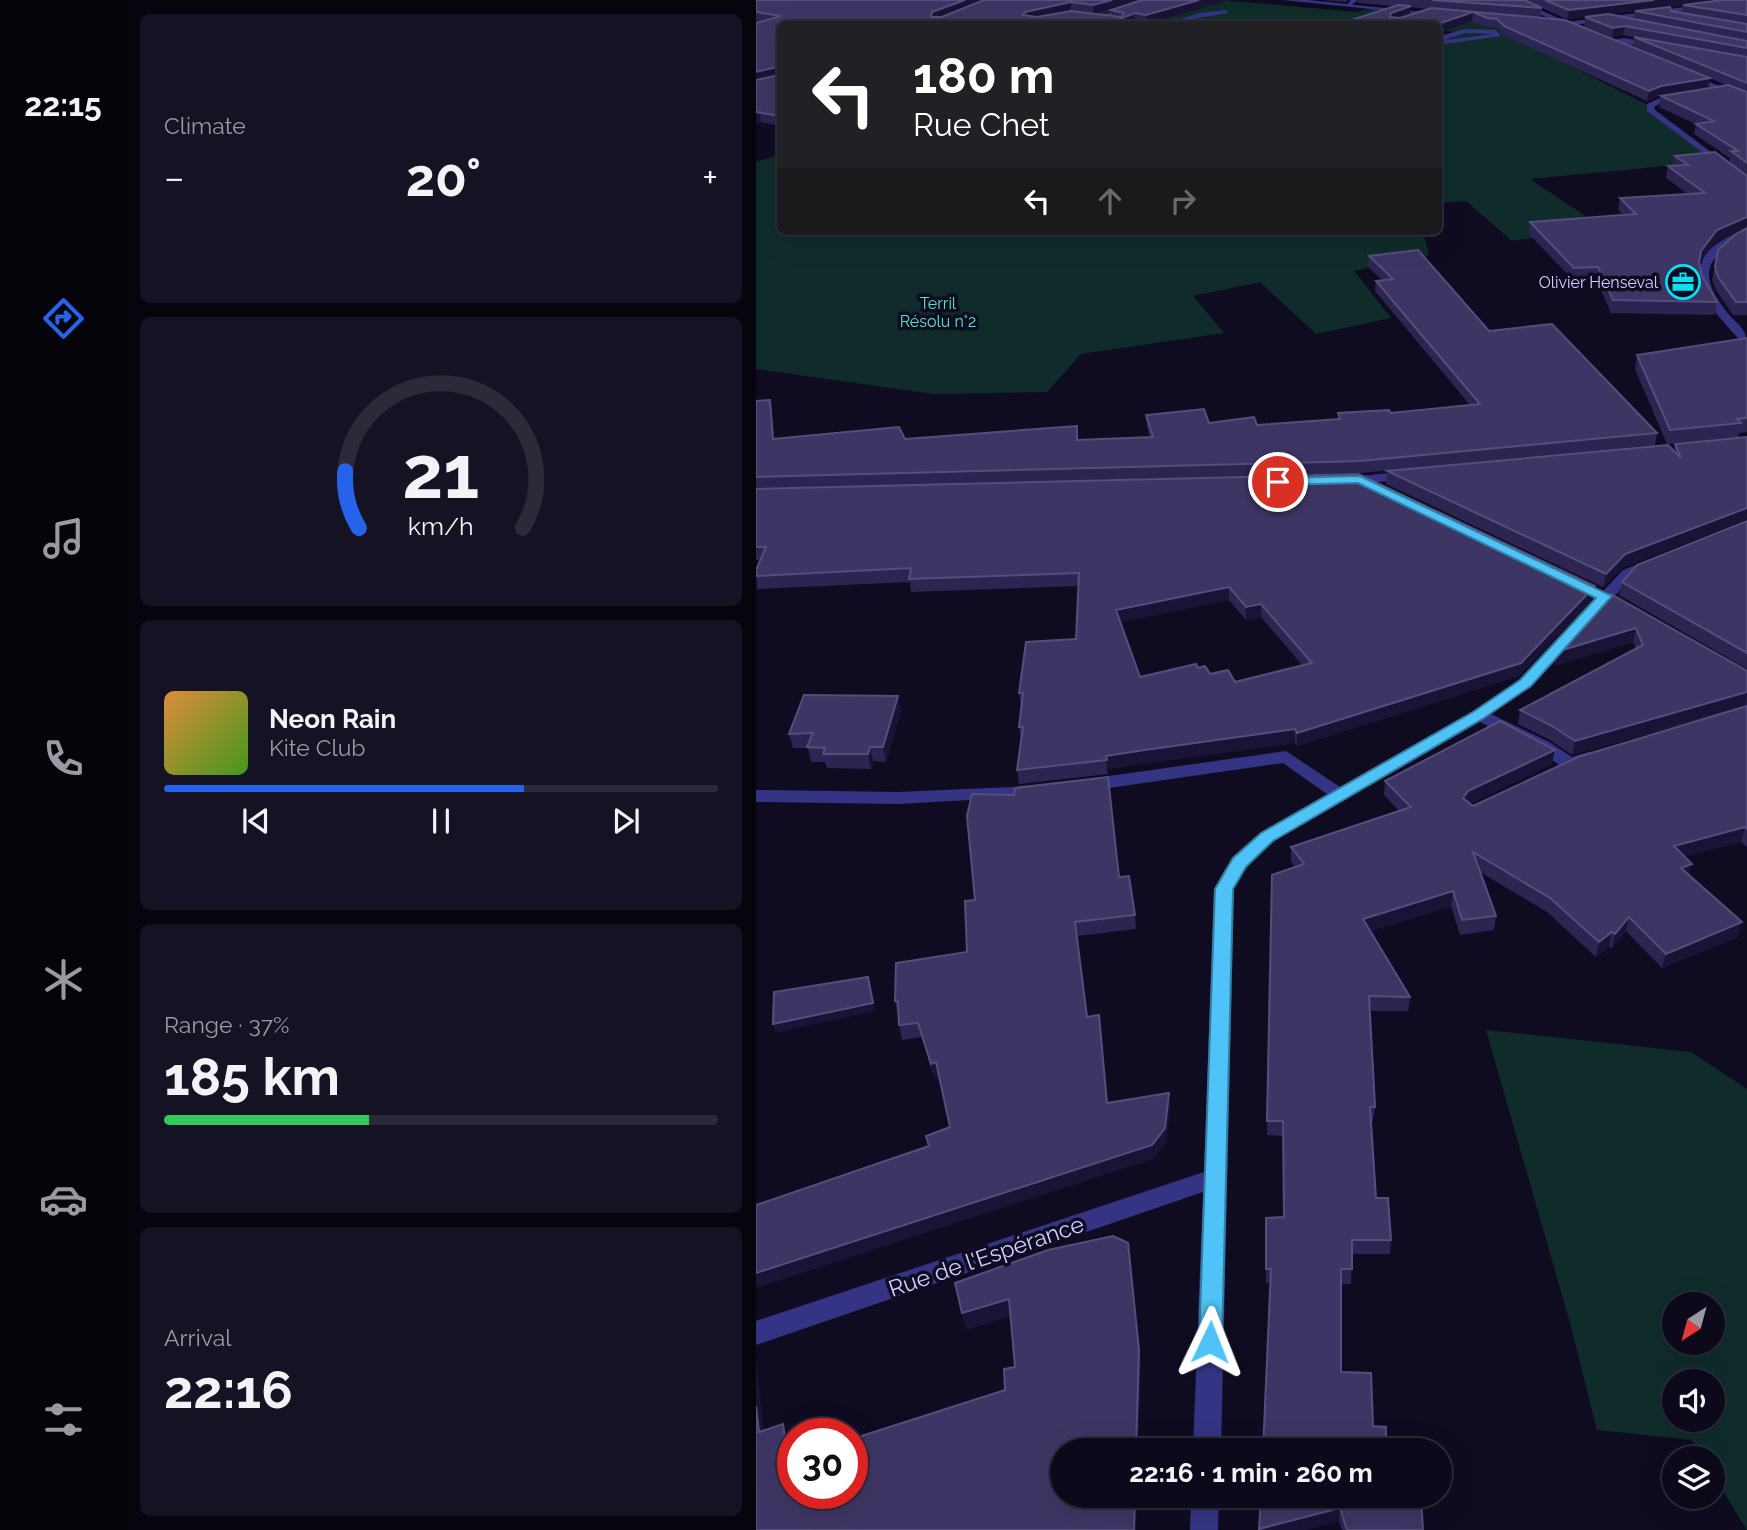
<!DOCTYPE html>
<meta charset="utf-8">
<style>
:root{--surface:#0b091a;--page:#141223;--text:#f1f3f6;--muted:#9a9aa2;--line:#2b2a39;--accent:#2563eb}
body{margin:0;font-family:Raleway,sans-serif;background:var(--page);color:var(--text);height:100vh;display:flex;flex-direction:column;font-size:26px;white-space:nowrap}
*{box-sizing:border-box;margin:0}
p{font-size:23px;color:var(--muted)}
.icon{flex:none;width:38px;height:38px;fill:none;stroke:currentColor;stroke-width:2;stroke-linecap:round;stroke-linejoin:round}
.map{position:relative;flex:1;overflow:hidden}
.side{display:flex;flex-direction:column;gap:14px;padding:14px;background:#06050e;width:630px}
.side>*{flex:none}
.top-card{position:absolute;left:21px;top:21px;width:665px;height:214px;border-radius:10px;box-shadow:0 7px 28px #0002,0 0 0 2px var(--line);background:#202124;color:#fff;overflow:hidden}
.needle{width:46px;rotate:216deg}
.tools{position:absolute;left:906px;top:1292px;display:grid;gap:14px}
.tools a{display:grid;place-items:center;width:63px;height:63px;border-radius:50%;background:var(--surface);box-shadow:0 7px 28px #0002,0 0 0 2px var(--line);font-size:35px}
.speed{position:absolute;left:21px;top:1418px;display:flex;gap:14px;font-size:35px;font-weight:700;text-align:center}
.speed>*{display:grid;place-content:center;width:91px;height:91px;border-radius:50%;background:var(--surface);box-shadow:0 7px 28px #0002,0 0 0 2px var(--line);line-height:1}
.speed .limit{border:10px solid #d22;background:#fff;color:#111}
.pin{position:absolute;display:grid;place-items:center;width:60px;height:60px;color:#fff;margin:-30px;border:4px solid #fff;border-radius:50%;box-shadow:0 2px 7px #0007}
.me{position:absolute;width:77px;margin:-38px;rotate:2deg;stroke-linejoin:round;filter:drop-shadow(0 0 5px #0008)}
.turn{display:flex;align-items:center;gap:24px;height:147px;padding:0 21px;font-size:32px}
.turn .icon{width:91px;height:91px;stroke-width:2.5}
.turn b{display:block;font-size:49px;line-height:60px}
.lanes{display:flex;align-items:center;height:66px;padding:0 21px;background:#0003;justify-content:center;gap:35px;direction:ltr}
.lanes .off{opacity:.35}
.big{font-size:52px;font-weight:700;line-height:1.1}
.side .card{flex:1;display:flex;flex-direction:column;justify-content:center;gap:10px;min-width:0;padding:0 24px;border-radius:10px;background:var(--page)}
.side .dial{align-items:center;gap:0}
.dial svg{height:182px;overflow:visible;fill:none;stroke:var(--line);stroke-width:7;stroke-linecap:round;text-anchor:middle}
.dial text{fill:var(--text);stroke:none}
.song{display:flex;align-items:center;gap:21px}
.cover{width:84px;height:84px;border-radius:10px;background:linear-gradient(135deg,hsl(30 70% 55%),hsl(100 70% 35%))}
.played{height:7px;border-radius:4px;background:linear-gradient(90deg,var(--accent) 65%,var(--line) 65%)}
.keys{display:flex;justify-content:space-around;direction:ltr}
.heat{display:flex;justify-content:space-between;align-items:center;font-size:38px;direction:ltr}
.charge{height:10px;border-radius:5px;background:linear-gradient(90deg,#34c759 37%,var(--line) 0)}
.trip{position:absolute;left:294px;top:1438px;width:402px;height:70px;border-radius:35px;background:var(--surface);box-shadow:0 7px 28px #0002,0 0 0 2px var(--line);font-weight:700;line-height:70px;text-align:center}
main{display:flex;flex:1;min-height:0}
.menu{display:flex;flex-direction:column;width:126px;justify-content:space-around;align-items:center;background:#04040a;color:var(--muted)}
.menu .icon{width:49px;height:49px}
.menu .current{color:var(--accent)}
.menu b{font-size:32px;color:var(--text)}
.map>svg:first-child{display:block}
.green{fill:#0f2c2b;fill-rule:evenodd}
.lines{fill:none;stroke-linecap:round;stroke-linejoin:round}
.service{fill:#353484;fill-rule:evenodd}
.minor{fill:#353484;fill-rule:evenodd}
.tertiary{fill:#353484;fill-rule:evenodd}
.wall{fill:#2c2451;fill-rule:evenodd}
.shaded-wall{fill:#191336}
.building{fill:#3d3664;stroke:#554e7c;stroke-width:2;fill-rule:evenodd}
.route{fill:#4fc3f7;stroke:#337fa1;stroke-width:2}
.labels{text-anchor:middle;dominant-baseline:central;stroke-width:7;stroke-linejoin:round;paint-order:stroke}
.far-poi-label{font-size:16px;fill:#d2cdff;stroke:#0f0c22;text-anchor:end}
.far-park-label{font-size:16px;fill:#51e7be;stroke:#0f0c22}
.near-street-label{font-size:23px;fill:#d2cdff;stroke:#0f0c22}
</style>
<main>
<nav class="menu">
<b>22:15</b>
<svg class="icon current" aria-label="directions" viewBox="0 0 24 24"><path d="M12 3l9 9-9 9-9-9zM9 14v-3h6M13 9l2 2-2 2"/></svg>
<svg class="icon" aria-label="music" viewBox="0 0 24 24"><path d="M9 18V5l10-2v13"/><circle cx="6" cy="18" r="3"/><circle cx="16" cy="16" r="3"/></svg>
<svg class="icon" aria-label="phone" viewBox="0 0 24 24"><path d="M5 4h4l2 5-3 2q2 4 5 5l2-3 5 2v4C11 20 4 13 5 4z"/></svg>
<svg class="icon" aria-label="climate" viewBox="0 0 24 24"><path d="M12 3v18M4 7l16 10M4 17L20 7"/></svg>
<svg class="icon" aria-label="car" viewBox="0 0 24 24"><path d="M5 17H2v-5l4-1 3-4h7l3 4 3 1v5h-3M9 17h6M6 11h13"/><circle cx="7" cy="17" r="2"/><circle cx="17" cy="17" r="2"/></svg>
<svg class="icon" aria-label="filters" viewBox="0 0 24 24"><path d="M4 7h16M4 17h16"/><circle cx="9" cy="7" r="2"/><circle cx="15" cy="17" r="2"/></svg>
</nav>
<section class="side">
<div class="card"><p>Climate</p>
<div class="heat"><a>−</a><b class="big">20°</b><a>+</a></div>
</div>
<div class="card dial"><svg viewBox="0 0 100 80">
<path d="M14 69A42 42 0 1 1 86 69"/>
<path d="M14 69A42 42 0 0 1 8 44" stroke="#2563eb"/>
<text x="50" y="56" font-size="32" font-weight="700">21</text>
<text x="50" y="72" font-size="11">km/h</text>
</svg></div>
<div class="card">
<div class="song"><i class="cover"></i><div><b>Neon Rain</b><p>Kite Club</p></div></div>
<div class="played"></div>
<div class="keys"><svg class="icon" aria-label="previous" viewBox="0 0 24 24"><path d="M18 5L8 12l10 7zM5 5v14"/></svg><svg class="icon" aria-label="pause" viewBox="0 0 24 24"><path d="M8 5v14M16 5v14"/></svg><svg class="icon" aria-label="next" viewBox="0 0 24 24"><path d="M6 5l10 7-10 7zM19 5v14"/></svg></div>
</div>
<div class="card"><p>Range · 37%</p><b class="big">185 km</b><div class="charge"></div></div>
<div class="card"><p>Arrival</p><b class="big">22:16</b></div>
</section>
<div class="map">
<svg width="991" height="1530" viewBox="0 0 991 1530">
<rect width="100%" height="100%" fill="#0f0c22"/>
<g class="green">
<path d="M 326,0 L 464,0 L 602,12 C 615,5 639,12 654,15 L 631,15 L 603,24 L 186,24 L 317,12 L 336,7 Z"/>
<polygon points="681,16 813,29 772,45 894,106 895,111 961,161 774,179 846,227 756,241 710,201 683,203 683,42 697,38 701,33 683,29 682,24 660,24"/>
<polygon points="24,154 24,231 667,231 673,255 598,271 635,318 560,334 504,282 437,296 468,333 325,354 291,392 177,394 0,369 0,162"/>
<path d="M 730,1030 L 935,1052 L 991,1089 L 991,1530 L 957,1475 L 957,1458 L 947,1458 L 936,1440 L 841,1430 L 816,1330 ZM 919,1304 L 957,1304 L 957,1342 L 919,1342 ZM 919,1381 L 957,1381 L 957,1419 L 919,1419 Z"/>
</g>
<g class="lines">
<g class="service">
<polygon points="867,38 898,43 902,45 898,47 849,42"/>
<polygon points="530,751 590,791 593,795 590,799 578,799 527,763 332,791 323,785 332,779"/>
<polygon points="280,786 286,788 289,792 286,796 142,804 0,802 0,790 142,792"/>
</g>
<g class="minor">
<polygon points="398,0 408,0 339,20 336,18"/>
<polygon points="595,0 602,0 594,6 590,6"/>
<polygon points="753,0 762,0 811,22 983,0 991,0 991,3 810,26"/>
<polygon points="470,10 472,13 408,24 444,13"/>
<path d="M 708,29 L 740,30 L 745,36 L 682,45 L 682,37 ZM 709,33 L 737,34 L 689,40 Z"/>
<polygon points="931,95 931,99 906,102 898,107 899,110 991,179 991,186 891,111 891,104 904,98"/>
<path d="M 991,229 L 991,236 C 945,258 942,278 975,317 C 984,326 991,331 991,344 C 981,340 972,326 964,318 C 929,275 939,247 991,229 Z"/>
<polygon points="653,471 658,472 658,478 604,484 597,480 604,476"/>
<polygon points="898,558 903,559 905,562 903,565 877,576 775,686 735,714 793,742 816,757 833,752 839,754 842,758 839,762 814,770 808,768 781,750 724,722 518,841 490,867 478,889 465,1451 437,1451 447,1192 0,1345 0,1321 448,1172 458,889 476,858 504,833 717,711 763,680 867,570"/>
<polygon points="435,1496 463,1496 462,1530 434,1530"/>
</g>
<g class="tertiary">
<polygon points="527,0 552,0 686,14 683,16"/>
<polygon points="929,73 991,96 991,101 929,77"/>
</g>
</g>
<g class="wall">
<path d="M 0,0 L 474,0 L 391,24 L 379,22 L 373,24 L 24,24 L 24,126 L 5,122 L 0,123 L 0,23 L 5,22 L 0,21 ZM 365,7 L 355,10 L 356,16 L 339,14 Z"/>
<polygon points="566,0 592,0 590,2"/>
<path d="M 602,0 L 991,0 L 991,176 L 973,162 L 974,158 L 938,134 L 940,124 L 903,107 L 905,96 L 970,85 L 954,78 L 904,95 L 891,101 L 747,35 L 740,27 L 730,27 L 716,21 L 682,33 L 682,24 L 583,24 L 638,6 L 602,3 ZM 775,3 L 811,19 L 844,15 L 829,17 L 828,26 L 856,38 L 867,35 L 878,37 L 877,46 L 946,75 L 785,17 L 786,8 ZM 927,5 L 926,13 L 915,11 L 914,7 ZM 654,7 L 672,9 L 654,14 ZM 879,11 L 878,19 L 852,14 Z"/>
<polygon points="919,156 991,176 991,227 959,242 943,262 946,276 961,302 959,315 855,313 840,279 817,280 773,234 774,222 867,215 862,209 864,198 932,194 910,178 912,166 917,166"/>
<polygon points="991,228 991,315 977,315 960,290 956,280 962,250"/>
<polygon points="613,256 733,331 901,433 899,445 604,473 0,489 0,401 14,400 16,412 18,439 322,440 394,438 391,427 390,415 453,423 501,425 582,419 582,413 635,413 714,405 619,291 620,281 626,280 612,267"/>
<polygon points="991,338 991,432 983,433 982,437 911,444 879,369 881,355"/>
<polygon points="991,437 991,519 866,568 847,587 630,484 631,471 918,450 919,444"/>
<path d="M 0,489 L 837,599 L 763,676 L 541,746 L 539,743 L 383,764 L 351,769 L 352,774 L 263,784 L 261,770 L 265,740 L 263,727 L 266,707 L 265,707 L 263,693 L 320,639 L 322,586 L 155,592 L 154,582 L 1,589 L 0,570 L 4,560 L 0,560 ZM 473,600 L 490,620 L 505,617 L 546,665 L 479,682 L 454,674 L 442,668 L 384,677 L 365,622 Z"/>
<polygon points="991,521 991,669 863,595 866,582"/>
<polygon points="855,594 991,671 991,706 816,755 794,740 762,724 764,710 880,649 877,642 798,666"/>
<polygon points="991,706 991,847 985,842 928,856 933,875 982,937 906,968 870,931 856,948 853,947 840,957 791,912 724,872 740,916 738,930 704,935 695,906 614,931 654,997 652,1011 613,1011 619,1107 617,1121 615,1121 620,1198 635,1240 634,1254 596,1254 595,1284 585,1284 585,1372 630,1451 514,1283 510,1283 510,1218 528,1217 527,1136 511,1135 516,875 539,867 535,861 535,847 643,811 628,795 629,781 796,764 714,804 717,806"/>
<polygon points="145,710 130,762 117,761 115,769 71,768 69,762 55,762 52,748 37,748 33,734"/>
<polygon points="363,877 379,915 380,929 321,936 331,1017 351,1103 414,1107 410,1142 397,1159 173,1146 194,1127 183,1077 178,1078 166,1037 146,1040 139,1001 211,952 219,900"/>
<polygon points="505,1496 665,1496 667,1530 586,1530 583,1521 549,1530 503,1530"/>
</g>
<g class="shaded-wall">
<polygon points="209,0 233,0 177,24 175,17 176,12"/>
<polygon points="356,0 388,0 338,14 337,5"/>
<polygon points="443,0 474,0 391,24 390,15"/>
<polygon points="898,0 970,0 811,19 813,10"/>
<polygon points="315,2 315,10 269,21 267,15 269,12"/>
<polygon points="655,6 654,14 633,24 635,13"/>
<polygon points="717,12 716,21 682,33 682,24"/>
<polygon points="379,13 379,22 373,24 351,24"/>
<polygon points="869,26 867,35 856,38 857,28"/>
<polygon points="21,67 23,76 0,82 0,72"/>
<polygon points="954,78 952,88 904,95 891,101 893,91 905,86"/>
<polygon points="0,112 3,112 5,122 0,123"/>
<polygon points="991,217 991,227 959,242 943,263 945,251 961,230"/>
<polygon points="14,400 16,412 19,451 17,439"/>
<polygon points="991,508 991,519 866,568 847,587 850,574 869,554"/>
<polygon points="839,586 837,599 763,676 541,746 541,733"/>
<polygon points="473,587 473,600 361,623 360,610"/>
<polygon points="505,604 505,617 490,620 490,607"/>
<polygon points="880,628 877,642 798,666 800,652"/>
<polygon points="991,692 990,705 816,755 819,741"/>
<polygon points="142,696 145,710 130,762 127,747"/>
<polygon points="539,729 539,743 351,769 350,756"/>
<polygon points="114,747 117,761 115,769 112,754"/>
<polygon points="799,750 796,764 710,806 707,798 712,791"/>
<polygon points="989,827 985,842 914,860 918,846"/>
<polygon points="936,864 932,878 925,868"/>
<polygon points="697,891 695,906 606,933 607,919"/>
<polygon points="873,917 870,931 856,948 859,934"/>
<polygon points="986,922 982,937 906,968 910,954"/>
<polygon points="856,932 853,947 840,957 843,942"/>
<polygon points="112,977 119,1011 19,1033 17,1024"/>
<polygon points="180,1062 183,1077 178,1078 175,1064"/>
<polygon points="413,1093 414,1107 410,1142 397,1159 0,1288 0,1273"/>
<polygon points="253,1299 257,1316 210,1330 206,1313"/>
<polygon points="383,1350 385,1367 382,1451 380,1451"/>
<polygon points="0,1365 1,1367 10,1448 3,1432 0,1406"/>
<polygon points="27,1424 34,1441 37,1462 32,1460"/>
<polygon points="379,1496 381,1496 380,1530 378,1530"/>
<polygon points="584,1508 583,1521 549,1530 503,1530"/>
</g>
<g class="building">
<polygon points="0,0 209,0 176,12 175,17 186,17 228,0 356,0 337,5 315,2 269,12 267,15 281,17 315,11 365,17 368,13 355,10 386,0 443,0 390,15 379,13 351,24 24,24 24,69 21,67 0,72 0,23 25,16 0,12"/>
<polygon points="676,0 768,0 786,8"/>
<polygon points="789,0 898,0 813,10"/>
<polygon points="967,0 991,0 991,15 927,5"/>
<polygon points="642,5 655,6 635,13 634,17 644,18 675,8 809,20 954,78 905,86 893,91 748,26 741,19 731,18 717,12 682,24 583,24"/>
<polygon points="914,7 915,11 991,24 991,32 879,11"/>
<polygon points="852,14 991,41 991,48 869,26 857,28 829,17"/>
<polygon points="878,37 991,57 991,83"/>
<polygon points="24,70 24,116 0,112 0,80 23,75"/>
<polygon points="972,85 991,92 991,163 975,151 982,151 940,124 958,121 905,96"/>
<polygon points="959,152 991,176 991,217 961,230 945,251 943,263 946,276 961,302 857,300 842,267 818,268 774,222 880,214 864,198 949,193 912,166 932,165 919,156"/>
<polygon points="991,228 991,302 980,302 962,277 959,267 962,250 980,234"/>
<polygon points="662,250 733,331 796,324 901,433 604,461 0,477 0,401 14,400 17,439 143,427 149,439 321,426 321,440 397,437 390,415 448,409 453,423 498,417 501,425 584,419 582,413 633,410 635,413 724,404 620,281 637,279 613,256"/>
<polygon points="991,338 991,418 981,419 985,423 914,430 881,355"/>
<polygon points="991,437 991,508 869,554 850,574 631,471 912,445 925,458 919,444"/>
<path d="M 602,474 L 839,586 L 765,663 L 541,733 L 539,729 L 382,751 L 350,756 L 351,760 L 261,770 L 267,727 L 263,727 L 267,693 L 263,693 L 270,642 L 320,639 L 323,573 L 153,579 L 155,568 L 0,576 L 0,570 L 10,547 L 0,547 L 0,489 ZM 473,587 L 490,607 L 505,604 L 556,663 L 479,682 L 472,670 L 454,674 L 449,666 L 442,668 L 440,664 L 384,677 L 360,610 Z"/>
<polygon points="991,521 991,653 866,582 881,565"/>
<polygon points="855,594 991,671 991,692 819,741 796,726 764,710 887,645 880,628 800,652"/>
<polygon points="48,695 142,696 127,747 114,747 112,754 67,754 69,748 51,747 57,733 33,734"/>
<polygon points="991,706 991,829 989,827 918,846 936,864 925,868 986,922 910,954 873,917 859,934 856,932 843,942 794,898 717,852 740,916 706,920 697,891 607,919 654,997 613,996 619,1107 614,1107 620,1198 632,1198 635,1240 596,1240 596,1269 585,1269 585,1372 615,1373 617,1426 630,1427 630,1451 507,1451 515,1269 510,1269 510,1218 528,1217 527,1121 511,1121 516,875 548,864 535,847 655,807 629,781 744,721 799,750 712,791 707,798 717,806 822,757"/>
<polygon points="352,777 363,877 373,876 379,915 319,922 331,1017 343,1015 351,1103 413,1093 409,1128 396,1145 0,1273 0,1205 173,1146 170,1136 194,1127 180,1062 175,1064 162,1023 143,1025 142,1002 139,1001 140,963 211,952 209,901 219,900 211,816 216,794 258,795 259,788"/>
<polygon points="112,977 117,1003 17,1024 18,992"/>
<polygon points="357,1236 372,1243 383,1350 380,1451 306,1451 306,1496 379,1496 378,1530 0,1530 0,1406 3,1432 27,1424 32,1460 37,1458 37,1493 96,1493 96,1439 249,1390 248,1369 259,1367 253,1299 206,1313 199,1283 292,1250"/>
<polygon points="505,1496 665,1496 667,1530 591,1530 584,1508 503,1529"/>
</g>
<polygon class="route" points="604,476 856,596 775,686 728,718 517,841 490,867 477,889 466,1342 463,1350 454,1353 446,1350 443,1342 459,889 477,858 505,833 717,712 764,680 840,598 602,483 522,485 515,482 522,478"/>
<defs>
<g id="office-ring" transform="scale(1.75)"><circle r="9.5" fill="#0f0c22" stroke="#00e4f8" stroke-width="1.5"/><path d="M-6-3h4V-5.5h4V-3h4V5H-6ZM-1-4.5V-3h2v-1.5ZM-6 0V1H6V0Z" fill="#00e4f8"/></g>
</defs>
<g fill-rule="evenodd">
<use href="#office-ring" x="927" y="282"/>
</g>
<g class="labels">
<g class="far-poi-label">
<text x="902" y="282">Olivier Henseval</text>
</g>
<g class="far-park-label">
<text x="182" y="303">Terril<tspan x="182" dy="18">Résolu n°2</tspan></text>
</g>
<g class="near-street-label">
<text transform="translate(230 1256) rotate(-19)">Rue de l'Espérance</text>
</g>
</g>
</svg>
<div class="tools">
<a><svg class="needle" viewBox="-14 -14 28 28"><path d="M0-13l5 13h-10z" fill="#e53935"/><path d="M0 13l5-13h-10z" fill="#9a9aa2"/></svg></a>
<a><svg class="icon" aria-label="sound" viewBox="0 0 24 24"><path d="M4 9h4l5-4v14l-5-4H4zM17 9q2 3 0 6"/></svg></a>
<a><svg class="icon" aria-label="layers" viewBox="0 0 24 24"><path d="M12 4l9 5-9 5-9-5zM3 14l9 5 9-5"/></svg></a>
</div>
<div class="speed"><div class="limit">30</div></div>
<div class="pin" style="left:522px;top:482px;background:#d93025"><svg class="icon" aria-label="arrive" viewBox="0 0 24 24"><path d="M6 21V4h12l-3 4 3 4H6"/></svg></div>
<svg class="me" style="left:454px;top:1342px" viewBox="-20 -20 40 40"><path d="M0-17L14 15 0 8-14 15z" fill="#4fc3f7" stroke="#fff" stroke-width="4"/></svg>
<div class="trip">22:16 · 1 min · 260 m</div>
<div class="top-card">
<div class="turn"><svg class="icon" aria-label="left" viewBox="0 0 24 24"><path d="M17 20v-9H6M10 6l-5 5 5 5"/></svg><div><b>180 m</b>Rue Chet</div></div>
<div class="lanes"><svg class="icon" aria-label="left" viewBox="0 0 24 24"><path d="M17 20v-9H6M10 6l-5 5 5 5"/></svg><svg class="icon off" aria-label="ahead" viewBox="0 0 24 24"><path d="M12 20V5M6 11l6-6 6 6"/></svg><svg class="icon off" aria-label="right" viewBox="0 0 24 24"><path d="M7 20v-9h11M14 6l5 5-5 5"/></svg></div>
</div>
</div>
</main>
